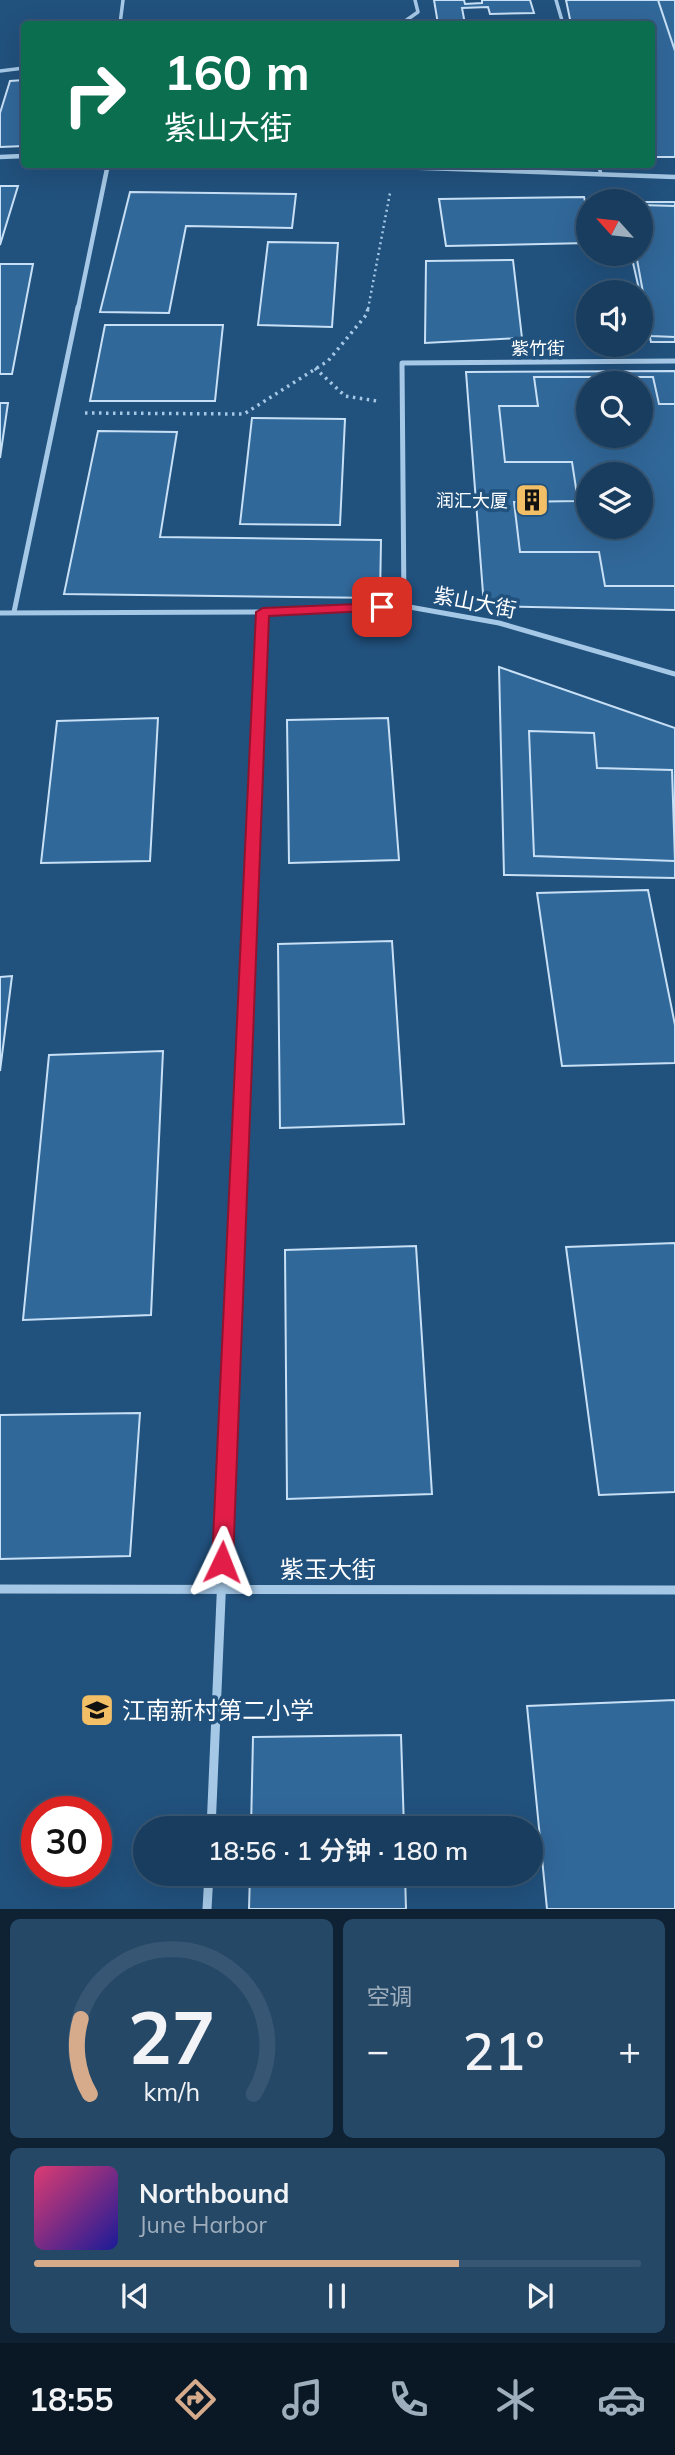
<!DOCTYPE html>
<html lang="zh">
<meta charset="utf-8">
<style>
:root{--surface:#193d5e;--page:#264867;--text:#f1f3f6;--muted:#9faebc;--line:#375673;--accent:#d6ab8b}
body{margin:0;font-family:Mulish,"Noto Sans SC",sans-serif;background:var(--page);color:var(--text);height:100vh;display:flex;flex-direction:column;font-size:26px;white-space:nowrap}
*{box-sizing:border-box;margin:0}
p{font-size:23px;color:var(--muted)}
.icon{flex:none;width:38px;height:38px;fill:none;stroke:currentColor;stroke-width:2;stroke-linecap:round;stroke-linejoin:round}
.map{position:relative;height:1909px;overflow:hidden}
.panel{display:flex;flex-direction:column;gap:10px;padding:10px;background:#0e2234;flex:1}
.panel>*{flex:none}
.top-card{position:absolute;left:21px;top:21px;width:634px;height:147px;border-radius:7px;box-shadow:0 7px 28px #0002,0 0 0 2px var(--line);background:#0b6e4f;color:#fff;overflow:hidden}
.needle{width:46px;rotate:297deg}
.tools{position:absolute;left:576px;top:189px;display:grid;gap:14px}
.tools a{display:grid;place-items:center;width:77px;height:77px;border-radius:50%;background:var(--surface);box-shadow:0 7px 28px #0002,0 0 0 2px var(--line);font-size:35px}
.speed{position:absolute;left:21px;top:1796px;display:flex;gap:14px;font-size:35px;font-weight:700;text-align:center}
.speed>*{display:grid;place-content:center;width:91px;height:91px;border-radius:50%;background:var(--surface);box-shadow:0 7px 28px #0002,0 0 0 2px var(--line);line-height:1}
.speed .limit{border:10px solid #d22;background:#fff;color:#111}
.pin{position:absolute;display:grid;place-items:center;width:60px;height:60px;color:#fff;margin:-30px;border-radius:14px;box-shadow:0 4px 10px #0006}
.me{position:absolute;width:77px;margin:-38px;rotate:2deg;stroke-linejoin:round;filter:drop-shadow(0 0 5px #0008)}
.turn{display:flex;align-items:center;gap:24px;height:147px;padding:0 28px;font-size:32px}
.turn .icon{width:91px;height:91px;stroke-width:2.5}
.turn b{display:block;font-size:49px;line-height:60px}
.big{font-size:52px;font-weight:600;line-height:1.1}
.panel .tile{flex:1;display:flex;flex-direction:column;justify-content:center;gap:10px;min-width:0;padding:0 24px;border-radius:10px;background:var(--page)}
.panel .dial{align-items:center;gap:0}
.dial svg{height:182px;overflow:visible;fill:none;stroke:var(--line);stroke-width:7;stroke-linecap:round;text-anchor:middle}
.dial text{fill:var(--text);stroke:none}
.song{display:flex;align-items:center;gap:21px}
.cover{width:84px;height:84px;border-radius:10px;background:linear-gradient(135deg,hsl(340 70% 55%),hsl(240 70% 35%))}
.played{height:7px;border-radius:4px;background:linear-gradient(90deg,var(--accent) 70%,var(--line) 70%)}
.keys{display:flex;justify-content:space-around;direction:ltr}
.heat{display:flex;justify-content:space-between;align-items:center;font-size:38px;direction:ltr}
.panel .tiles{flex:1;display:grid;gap:10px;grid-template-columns:1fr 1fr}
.tile:last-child{grid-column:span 2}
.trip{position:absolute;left:133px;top:1816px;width:410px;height:70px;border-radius:35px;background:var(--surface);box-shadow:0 7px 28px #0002,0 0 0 2px var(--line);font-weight:600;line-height:70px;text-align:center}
.dock{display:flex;height:112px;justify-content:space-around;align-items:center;background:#0a1826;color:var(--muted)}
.dock .icon{width:49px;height:49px}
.dock .current{color:var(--accent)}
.dock b{font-size:32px;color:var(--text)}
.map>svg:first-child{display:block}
.building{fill:#31689a;stroke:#c8e0f5;stroke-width:2;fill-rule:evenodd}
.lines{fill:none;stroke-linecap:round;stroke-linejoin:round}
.path-far1{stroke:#a5c8e6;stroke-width:2.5;stroke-dasharray:2 3.5;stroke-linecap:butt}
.path{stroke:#a5c8e6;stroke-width:3.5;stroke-dasharray:2.5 4.5;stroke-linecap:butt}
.lane{stroke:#a5c8e6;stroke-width:3.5}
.street-far3{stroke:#a5c8e6;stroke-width:4.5}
.street-far2{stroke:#a5c8e6;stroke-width:5}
.street-far1{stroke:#a5c8e6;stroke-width:7}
.street{stroke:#a5c8e6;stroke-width:9}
.route{fill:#e11d48;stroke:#92132f;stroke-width:2}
.labels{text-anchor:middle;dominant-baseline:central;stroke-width:7;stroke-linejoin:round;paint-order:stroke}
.far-street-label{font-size:18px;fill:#fff;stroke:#21517d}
.far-poi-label{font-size:18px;fill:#fff;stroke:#21517d;text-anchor:end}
.street-label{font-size:21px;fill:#fff;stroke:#21517d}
.near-street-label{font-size:24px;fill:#fff;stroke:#21517d}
.near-poi-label{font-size:24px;fill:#fff;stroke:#21517d;text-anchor:start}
</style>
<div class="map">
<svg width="675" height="1909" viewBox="0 0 675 1909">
<rect width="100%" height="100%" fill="#21517d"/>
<g class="building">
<polygon points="434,0 464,0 465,4 482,3 482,0 530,0 534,13 490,14 488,7 462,8 465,24 438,24"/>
<polygon points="566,0 675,0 675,157 651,157 651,24 571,24"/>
<polygon points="658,0 675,0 675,51"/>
<polygon points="491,20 530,20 531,24 492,24"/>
<polygon points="24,80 24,146 0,147 0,113 10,81"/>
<polygon points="0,186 18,186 0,245"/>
<polygon points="130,192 296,194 292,228 186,226 169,313 100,312"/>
<polygon points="584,197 588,213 588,243 446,246 439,199"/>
<polygon points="640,202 675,202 675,342 651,342 631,254 640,254"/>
<polygon points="640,205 675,206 675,337 651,336 636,254 640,254"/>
<polygon points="268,242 338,243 332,327 258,325"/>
<polygon points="513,260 522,338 425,343 426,261"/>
<polygon points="0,264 33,264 12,374 0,374"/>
<polygon points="105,325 223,325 215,401 90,401"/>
<path d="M 675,371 L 675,610 L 484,606 L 466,372 ZM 588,383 L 640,383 L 640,436 L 588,436 ZM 588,474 L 640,474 L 640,527 L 588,527 Z"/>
<path d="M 534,377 L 653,377 L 659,404 L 675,404 L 675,586 L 605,586 L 599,552 L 520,552 L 514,502 L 578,501 L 572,462 L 505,462 L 499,406 L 538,406 ZM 588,383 L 640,383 L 640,436 L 588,436 ZM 588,474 L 640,474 L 640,527 L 588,527 Z"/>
<polygon points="0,403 8,403 0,458"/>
<polygon points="252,418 345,419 340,525 240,524"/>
<polygon points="98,431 177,432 160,537 381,540 380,598 64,594"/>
<polygon points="499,667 675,728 675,878 504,875"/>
<polygon points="158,718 150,861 41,863 57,721"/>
<polygon points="388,718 399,860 289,863 287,720"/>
<polygon points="529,731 594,733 597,768 672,770 675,861 534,856"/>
<polygon points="648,890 675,1025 675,1063 562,1066 537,893"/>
<polygon points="392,941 404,1124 280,1128 278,944"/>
<polygon points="12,976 0,1071 0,977"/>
<polygon points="163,1051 151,1315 23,1320 49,1055"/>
<polygon points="675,1243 675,1492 599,1495 566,1247"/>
<polygon points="416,1246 432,1494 287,1499 285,1250"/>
<polygon points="140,1413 130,1556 0,1559 0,1415"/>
<polygon points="675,1700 675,1909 547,1909 527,1706"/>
<polygon points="401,1735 404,1829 251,1829 253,1737"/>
<polygon points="250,1874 405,1874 406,1909 249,1909"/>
</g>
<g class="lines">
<polyline class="path-far1" points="368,309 390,193"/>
<g class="path">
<polyline points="315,368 345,396 377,401"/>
<polyline points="85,413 244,414 328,361 367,314 368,307"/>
</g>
<g class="lane">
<polyline points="556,0 563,24"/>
<polyline points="120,24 123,0"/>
<polyline points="401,24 418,12 415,0"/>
<polyline points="0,71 24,68"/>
<polyline points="598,164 601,174"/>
</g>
<g class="street-far3">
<polyline points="0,157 24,156"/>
<polyline points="313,164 675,177"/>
<polyline points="78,309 108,164"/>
</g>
<g class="street-far2">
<polyline points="404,606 402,363 675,361"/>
<polyline points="14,612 78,307"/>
<polyline points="0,613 263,612 404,606 499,623 675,674"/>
<polyline points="259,710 263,612"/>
</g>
<polyline class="street-far1" points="237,1232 259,708"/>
<g class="street">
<polyline points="0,1589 675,1590"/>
<polyline points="211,1829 237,1230"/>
<polyline points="207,1909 209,1874"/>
</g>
</g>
<polygon class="route" points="382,603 389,607 387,610 269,616 233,1562 230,1569 222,1572 215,1569 212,1562 256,612 263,608"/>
<defs>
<g id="building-square" transform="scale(1.75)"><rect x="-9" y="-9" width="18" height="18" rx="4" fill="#f2bf67" stroke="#21517d"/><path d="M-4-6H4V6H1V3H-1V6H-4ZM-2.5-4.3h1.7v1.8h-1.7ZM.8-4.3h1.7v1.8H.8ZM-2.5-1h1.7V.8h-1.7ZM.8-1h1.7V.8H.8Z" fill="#111"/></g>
<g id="school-square" transform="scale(1.75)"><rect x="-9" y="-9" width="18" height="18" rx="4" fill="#f2bf67" stroke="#21517d"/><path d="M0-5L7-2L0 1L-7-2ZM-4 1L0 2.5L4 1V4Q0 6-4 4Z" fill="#111"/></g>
</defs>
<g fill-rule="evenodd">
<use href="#building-square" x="532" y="500"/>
<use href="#school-square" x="97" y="1710"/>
</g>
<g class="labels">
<g class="far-street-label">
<text x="538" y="348">紫竹街</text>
</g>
<g class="far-poi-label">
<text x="508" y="500">润汇大厦</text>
</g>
<g class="street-label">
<text transform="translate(475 602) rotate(11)">紫山大街</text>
</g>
<g class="near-street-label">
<text x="328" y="1569">紫玉大街</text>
</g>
<g class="near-poi-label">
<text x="122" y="1710">江南新村第二小学</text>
</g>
</g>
</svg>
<div class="tools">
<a><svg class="needle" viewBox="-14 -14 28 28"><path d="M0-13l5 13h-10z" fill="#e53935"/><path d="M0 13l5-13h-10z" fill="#9faebc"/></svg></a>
<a><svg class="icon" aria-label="sound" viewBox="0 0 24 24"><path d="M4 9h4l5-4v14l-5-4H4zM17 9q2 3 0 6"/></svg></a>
<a><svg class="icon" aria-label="search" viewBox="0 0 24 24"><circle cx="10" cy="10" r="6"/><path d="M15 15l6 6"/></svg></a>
<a><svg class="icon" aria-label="layers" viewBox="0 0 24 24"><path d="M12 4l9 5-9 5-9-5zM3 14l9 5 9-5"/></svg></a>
</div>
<div class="speed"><div class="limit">30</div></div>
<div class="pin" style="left:382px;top:607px;background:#d93025"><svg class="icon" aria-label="arrive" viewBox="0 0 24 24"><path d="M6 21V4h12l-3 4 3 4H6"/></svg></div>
<svg class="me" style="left:222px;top:1562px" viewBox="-20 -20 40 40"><path d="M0-17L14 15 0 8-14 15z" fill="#e11d48" stroke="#fff" stroke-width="4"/></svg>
<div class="trip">18:56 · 1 分钟 · 180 m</div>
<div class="top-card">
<div class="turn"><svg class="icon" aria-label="right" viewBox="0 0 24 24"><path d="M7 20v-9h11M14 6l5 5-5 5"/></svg><div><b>160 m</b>紫山大街</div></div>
</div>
</div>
<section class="panel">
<div class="tiles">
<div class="tile dial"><svg viewBox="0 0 100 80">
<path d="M14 69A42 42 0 1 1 86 69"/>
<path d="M14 69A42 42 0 0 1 10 36" stroke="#d6ab8b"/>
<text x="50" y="56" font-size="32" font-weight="700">27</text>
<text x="50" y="72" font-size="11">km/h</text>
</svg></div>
<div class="tile"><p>空调</p>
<div class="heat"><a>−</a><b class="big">21°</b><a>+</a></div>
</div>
<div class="tile">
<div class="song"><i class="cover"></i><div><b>Northbound</b><p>June Harbor</p></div></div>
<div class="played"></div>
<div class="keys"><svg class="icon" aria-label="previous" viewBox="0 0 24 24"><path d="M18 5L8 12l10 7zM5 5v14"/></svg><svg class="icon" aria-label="pause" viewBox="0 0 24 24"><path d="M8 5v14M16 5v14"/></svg><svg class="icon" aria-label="next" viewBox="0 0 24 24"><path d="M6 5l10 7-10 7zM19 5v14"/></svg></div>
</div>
</div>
</section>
<nav class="dock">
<b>18:55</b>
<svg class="icon current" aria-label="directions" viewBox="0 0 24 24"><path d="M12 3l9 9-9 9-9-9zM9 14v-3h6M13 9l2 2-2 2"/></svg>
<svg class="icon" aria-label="music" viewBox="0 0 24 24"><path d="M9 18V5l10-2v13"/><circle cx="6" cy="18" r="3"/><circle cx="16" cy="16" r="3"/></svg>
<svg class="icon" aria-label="phone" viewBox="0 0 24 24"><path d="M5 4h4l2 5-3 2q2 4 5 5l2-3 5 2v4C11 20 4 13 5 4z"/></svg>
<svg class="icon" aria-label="climate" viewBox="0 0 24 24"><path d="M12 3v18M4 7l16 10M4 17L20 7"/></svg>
<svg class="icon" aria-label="car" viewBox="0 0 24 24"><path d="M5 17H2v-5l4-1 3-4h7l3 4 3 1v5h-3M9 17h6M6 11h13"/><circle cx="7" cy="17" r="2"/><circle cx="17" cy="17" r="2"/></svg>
</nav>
